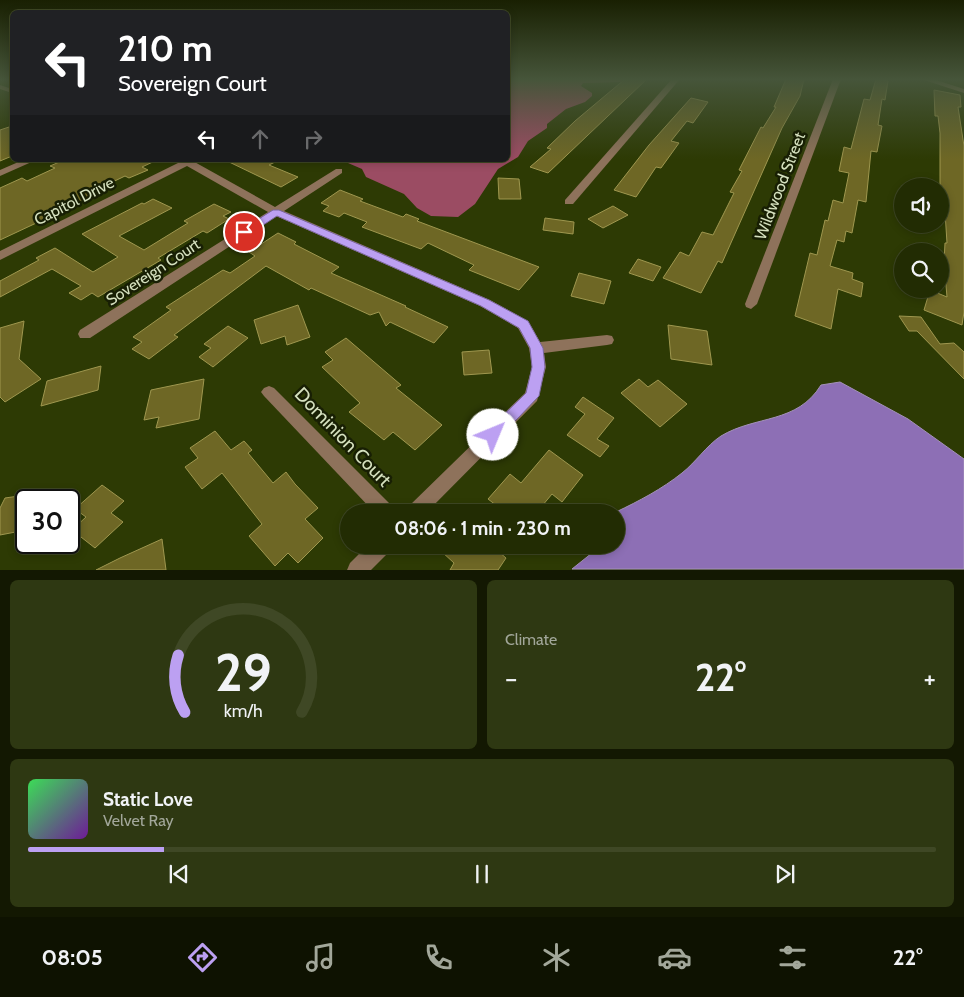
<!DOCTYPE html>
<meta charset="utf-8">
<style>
:root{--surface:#222c03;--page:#2e3812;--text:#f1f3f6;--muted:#a2a79a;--line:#3f4825;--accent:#bca0f2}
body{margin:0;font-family:Cabin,sans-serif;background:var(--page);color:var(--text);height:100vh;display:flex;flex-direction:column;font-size:19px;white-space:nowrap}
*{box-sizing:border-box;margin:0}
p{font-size:16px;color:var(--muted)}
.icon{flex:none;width:28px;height:28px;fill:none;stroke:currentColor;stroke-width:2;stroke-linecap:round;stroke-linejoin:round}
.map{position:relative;height:570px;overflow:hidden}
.sheet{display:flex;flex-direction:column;gap:10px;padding:10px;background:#131802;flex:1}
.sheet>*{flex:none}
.hud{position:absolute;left:10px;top:10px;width:500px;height:152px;border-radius:8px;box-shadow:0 2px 8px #0003,0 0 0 1px var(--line);background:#202124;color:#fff;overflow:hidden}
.fabs{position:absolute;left:894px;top:178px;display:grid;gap:10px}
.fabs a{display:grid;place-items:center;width:55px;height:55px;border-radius:50%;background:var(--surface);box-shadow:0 2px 8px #0003,0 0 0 1px var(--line);font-size:25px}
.speed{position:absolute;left:15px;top:489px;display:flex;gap:10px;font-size:25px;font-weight:700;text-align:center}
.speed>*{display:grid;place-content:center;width:65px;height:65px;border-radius:50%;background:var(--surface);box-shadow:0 2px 8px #0003,0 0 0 1px var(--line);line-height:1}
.speed .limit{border:2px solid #111;border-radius:8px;background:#fff;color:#111}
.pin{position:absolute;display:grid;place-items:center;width:42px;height:42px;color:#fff;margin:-21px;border:2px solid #fff;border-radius:50%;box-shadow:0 1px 5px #0007}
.me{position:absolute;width:55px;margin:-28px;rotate:45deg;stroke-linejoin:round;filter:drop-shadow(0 0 4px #0008)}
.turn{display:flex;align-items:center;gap:18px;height:105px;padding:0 25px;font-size:22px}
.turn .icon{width:65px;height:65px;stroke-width:2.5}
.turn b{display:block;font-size:35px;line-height:42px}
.lanes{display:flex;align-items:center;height:48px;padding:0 25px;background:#0003;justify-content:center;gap:25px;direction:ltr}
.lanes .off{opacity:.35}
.big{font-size:38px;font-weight:700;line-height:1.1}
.sheet .tile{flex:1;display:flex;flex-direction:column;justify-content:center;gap:8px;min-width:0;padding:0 18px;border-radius:8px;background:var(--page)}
.sheet .dial{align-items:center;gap:0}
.dial svg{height:130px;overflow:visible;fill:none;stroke:var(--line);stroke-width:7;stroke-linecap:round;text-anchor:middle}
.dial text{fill:var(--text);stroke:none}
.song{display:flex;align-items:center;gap:15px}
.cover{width:60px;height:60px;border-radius:8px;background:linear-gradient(135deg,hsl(130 70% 55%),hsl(280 70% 35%))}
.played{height:5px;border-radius:2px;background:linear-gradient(90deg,var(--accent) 15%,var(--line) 15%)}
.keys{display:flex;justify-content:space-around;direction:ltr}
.heat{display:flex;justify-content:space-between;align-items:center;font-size:28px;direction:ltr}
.sheet .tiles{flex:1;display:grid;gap:10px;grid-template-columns:1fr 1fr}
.tile:last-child{grid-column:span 2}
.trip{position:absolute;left:340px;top:504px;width:285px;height:50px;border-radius:25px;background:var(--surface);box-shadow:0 2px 8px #0003,0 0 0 1px var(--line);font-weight:700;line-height:50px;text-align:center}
.menu{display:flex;height:80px;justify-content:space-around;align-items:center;background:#0e1201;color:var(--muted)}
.menu .icon{width:35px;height:35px}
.menu .current{color:var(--accent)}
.menu b{font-size:22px;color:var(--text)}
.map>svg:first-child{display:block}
.forest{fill:#9b4c63}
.water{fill:#8d6fb5;stroke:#a391b8}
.building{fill:#6e6725;stroke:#9f974f}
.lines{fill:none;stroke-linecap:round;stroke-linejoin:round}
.minor{fill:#8e725b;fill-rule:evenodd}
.route{fill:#bca0f2;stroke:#7a689d}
.labels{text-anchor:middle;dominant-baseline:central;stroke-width:5;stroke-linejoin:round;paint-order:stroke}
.street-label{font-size:16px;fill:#d6e1bf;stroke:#181f04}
.near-street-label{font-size:19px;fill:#d6e1bf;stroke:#181f04}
</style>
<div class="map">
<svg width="964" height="570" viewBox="0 0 964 570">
<rect width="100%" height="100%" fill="#2d3a04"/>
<polygon class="forest" points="508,79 623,79 620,82 583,83 581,86 592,93 592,96 585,102 566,109 547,124 547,128 528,141 518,157 498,169 475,204 458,217 431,216 417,208 404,194 366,177 362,169 348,163 322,160 508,160"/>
<path class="water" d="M 840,382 L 908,419 L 964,459 L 964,569 L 572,569 L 592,553 L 596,545 L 616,545 L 616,512 C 639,501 662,489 682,473 C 696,462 706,446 721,436 C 756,415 797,424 821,385 Z"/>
<g class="building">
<polygon points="625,79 647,79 548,173 530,167 551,149 547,148 575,121"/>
<polygon points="786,79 804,79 800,96 782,128 722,263 718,261 701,293 663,278 680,252 689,256 702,232 713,235 734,193 730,192 742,171 739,170 761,127 763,128 776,107 774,107"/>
<polygon points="876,79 888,81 885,100 882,99 878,125 882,126 877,152 871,151 866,202 858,200 852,233 846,231 844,242 837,240 830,266 853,273 852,279 863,283 861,297 838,289 831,329 795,316 810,253 817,255 825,220 828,221 833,200 843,203 849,173 839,171 844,147 851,149 864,99 870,100"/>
<polygon points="934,90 960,95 961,107 958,107 964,146 964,312 962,325 924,310 930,290 947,297 944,262 945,243 947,243 945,212 940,206 940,133 938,116 935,116"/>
<polygon points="691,98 708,102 693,123 687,121 671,141 679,143 661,168 656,167 636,197 614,190 649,145"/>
<polygon points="12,126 12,156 0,161 0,130"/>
<polygon points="64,160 157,160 142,167 148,170 129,178 125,176 96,190 100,192 76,203 70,200 41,214 47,218 0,240 0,188 22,178 27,181 55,168 50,166"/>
<polygon points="225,160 279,160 269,165 298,177 281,187"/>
<polygon points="498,178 519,179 521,199 499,199"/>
<polygon points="340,190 363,199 360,201 403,217 406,214 419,219 417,221 539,267 519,290 469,270 474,265 428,243 421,249 362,227 367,222 344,213 339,217 323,211 329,206 321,203"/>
<polygon points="153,199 172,208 119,236 144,250 188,223 184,221 214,204 231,212 223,216 229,219 207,233 203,231 158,258 161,260 98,297 92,293 81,300 69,293 81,286 52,269 0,297 0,281 39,260 36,258 55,248 93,272 118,257 82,234 142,203 144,204"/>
<polygon points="613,206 628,215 603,228 588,219"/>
<polygon points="545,218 574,222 573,234 543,230"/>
<polygon points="278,233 296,242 294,244 339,267 331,273 406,306 405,307 448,327 434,343 390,322 386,326 379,312 370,315 311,288 309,290 266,266 174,335 178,337 149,359 132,349 142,342 133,337 171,310 166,307 223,270 230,273 255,256 249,252"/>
<polygon points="638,259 661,267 653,281 629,273"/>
<polygon points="579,273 611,281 604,304 571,296"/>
<polygon points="298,305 310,337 287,345 285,336 261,344 254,320"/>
<polygon points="899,316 921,317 940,344 954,343 964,352 964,379 917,331 909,331"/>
<polygon points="24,321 19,359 41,379 5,402 0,397 0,328"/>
<polygon points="668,325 707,331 712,365 671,359"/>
<polygon points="228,326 248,338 213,367 199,357 211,348 204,344"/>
<polygon points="346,338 401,385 396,388 442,425 415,450 393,432 384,440 349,412 360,403 322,367 333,360 325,352"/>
<polygon points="489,350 492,373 464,375 462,352"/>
<polygon points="101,366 98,390 41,406 47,381"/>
<polygon points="204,379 199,419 156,428 159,417 144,420 151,390"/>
<polygon points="639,379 648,387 658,380 687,404 660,427 621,393"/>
<polygon points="583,397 614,418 597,439 609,446 600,457 567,435 585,414 575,407"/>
<polygon points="215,431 231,450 244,441 252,450 248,453 273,483 286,472 295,484 318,508 305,519 323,538 298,563 288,553 275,566 249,536 262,524 222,473 202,489 185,467 198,458 190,448"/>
<polygon points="549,450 583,475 562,502 552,494 537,512 505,512 488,499 510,474 521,483"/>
<polygon points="102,485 124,501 111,513 123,522 95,548 72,530 86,517 75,509"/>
<polygon points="26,495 26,530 0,535 0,508 5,498"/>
<polygon points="162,539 166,570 96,570 120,558"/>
<polygon points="446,545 491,545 506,558 498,570 450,570 454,563 441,551"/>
</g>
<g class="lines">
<g class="minor">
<polygon points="672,79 680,79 573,204 565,204 565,200"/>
<polygon points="833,79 841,79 757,304 751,309 746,307 745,304"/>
<polygon points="921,79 933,79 964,89 964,93"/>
<polygon points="0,85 12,89 12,93 0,89"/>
<polygon points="23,160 36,160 0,176 0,170"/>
<polygon points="178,160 191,160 275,207 336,169 342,169 342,173 284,211 490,300 528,321 540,342 607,335 612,336 614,340 612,344 607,345 544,353 546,367 537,401 427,512 406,512 409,506 525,393 532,367 529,348 518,328 480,306 276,216 90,338 80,338 78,334 80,330 268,212 187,166 0,260 0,251 180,162"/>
<polygon points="269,386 274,388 392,506 395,512 374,512 264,396 261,392 264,388"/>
<polygon points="368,545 392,545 389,552 371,570 347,570 350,563"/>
</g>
</g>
<linearGradient id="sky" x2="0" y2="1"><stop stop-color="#192002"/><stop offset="0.5" stop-color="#46553a"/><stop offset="1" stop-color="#46553a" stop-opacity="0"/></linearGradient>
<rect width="964" height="159" fill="url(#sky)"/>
<polygon class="route" points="273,210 279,210 489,300 528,321 543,348 545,367 539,396 498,439 493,441 488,439 486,435 488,430 526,393 532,367 530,348 519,328 481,306 277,216 248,235 241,235 241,230"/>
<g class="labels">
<g class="street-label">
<text transform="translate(780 186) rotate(-69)">Wildwood Street</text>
<text transform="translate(74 201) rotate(-27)">Capitol Drive</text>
<text transform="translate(153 272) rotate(-33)">Sovereign Court</text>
</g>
<g class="near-street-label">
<text transform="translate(343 437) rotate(46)">Dominion Court</text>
</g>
</g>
</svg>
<div class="fabs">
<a><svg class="icon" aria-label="sound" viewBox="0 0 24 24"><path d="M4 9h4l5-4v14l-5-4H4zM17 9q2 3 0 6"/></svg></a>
<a><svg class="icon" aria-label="search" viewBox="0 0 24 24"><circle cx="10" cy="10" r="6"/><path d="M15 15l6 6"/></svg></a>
</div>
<div class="speed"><div class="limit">30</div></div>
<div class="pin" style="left:244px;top:232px;background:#d93025"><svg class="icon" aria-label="arrive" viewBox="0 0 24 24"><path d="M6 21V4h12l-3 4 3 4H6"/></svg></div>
<svg class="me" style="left:493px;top:435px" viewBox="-20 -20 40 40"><circle r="19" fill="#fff"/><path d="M0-13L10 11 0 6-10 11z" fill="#bca0f2"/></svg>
<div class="trip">08:06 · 1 min · 230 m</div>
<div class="hud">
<div class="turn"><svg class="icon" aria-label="left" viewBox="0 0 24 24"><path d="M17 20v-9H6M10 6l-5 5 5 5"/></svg><div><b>210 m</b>Sovereign Court</div></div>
<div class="lanes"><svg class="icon" aria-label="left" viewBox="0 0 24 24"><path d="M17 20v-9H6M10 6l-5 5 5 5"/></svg><svg class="icon off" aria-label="ahead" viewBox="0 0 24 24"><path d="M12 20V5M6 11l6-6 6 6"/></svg><svg class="icon off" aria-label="right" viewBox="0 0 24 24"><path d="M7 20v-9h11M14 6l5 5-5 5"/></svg></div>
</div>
</div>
<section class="sheet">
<div class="tiles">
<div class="tile dial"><svg viewBox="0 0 100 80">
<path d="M14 69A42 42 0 1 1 86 69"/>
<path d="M14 69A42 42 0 0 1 10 34" stroke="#bca0f2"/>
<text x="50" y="56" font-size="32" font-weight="700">29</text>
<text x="50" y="72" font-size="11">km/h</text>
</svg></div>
<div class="tile"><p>Climate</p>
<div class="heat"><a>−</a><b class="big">22°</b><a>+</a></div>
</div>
<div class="tile">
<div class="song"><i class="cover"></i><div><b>Static Love</b><p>Velvet Ray</p></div></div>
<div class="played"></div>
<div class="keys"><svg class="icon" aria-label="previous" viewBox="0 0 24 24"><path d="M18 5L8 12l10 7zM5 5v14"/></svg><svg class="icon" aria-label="pause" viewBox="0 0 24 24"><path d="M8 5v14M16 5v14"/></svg><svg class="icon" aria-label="next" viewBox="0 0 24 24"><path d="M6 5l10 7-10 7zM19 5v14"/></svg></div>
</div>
</div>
</section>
<nav class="menu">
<b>08:05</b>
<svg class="icon current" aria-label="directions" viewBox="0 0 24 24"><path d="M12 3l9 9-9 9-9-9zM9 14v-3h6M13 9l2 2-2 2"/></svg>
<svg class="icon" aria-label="music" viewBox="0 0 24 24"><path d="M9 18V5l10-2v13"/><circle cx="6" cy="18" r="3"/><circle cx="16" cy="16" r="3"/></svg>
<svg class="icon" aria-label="phone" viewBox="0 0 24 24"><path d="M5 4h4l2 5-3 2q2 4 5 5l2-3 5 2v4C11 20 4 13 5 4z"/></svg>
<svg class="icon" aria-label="climate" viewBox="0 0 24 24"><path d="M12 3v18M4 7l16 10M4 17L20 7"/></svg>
<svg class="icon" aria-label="car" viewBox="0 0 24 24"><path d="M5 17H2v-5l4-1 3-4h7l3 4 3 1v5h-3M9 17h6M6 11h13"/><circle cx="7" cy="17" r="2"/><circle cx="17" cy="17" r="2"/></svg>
<svg class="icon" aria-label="filters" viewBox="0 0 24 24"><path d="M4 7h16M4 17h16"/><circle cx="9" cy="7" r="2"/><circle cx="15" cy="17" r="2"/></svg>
<b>22°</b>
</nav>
